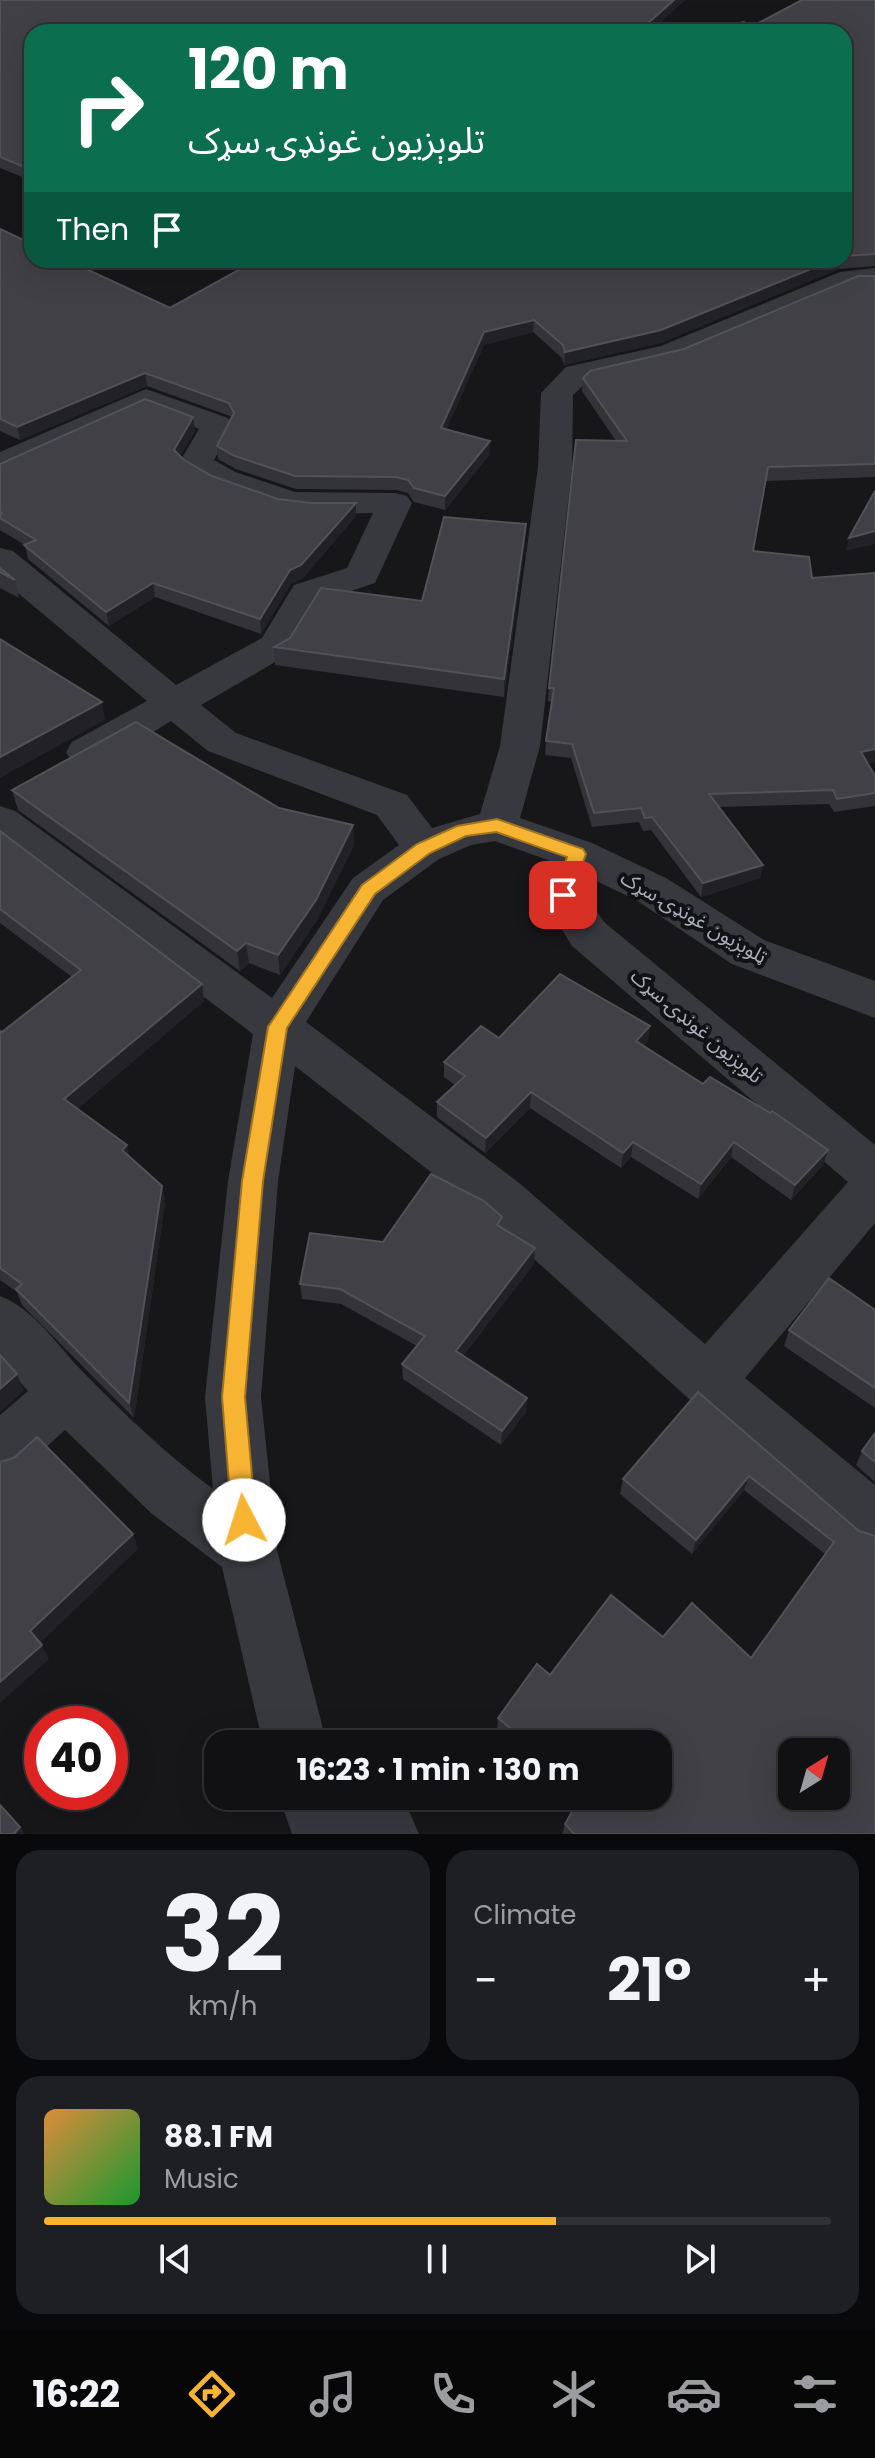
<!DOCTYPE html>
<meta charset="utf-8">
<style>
:root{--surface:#111114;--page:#1e1f22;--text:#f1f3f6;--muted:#9c9da0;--line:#303134;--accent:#f7b432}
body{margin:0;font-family:Poppins,"Noto Sans Arabic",sans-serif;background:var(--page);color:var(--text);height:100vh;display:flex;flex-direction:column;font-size:30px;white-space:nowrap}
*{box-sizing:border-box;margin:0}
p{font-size:26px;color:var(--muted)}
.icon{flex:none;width:44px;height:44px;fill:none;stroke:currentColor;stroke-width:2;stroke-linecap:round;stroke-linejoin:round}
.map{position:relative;height:1834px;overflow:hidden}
.drawer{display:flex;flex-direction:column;gap:16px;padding:16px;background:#09090b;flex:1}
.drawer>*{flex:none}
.banner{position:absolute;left:24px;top:24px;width:828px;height:244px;border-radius:24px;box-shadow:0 8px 32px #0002,0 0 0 2px var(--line);background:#0b6e4f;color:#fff;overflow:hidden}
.needle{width:52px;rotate:37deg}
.fabs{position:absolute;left:778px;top:1738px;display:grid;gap:16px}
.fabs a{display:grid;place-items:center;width:72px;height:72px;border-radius:16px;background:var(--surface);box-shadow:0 8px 32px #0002,0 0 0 2px var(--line);font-size:40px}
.speed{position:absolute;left:24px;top:1706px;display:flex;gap:16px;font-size:40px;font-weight:700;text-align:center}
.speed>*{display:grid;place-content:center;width:104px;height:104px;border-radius:50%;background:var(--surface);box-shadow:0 8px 32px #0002,0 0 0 2px var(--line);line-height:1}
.speed .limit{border:12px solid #d22;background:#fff;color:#111}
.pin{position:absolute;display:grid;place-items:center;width:68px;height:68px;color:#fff;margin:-34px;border-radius:16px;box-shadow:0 4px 12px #0006}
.me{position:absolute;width:88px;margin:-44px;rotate:355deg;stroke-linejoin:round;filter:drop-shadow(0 0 6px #0008)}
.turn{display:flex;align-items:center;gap:28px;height:168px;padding:0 32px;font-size:36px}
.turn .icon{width:104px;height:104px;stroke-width:2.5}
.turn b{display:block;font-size:56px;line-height:68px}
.then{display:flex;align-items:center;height:76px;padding:0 32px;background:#0003;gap:16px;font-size:30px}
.big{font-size:60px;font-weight:700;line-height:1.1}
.drawer .tile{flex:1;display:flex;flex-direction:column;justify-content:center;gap:12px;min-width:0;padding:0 28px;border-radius:24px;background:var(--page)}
.drawer .dial{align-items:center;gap:0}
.dial b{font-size:104px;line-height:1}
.song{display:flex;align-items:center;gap:24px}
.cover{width:96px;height:96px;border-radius:12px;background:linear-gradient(135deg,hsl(30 70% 55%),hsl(130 70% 35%))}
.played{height:8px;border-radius:4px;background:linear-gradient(90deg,var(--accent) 65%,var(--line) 65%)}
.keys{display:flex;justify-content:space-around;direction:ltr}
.heat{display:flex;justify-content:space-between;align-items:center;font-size:44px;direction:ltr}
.drawer .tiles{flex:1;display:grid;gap:16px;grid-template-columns:1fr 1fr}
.tile:last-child{grid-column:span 2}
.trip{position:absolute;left:204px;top:1730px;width:468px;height:80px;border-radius:24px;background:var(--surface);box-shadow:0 8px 32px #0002,0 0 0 2px var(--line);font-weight:700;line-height:80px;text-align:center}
.menu{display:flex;height:128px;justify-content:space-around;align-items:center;background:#070708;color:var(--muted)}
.menu .icon{width:56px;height:56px}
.menu .current{color:var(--accent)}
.menu b{font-size:36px;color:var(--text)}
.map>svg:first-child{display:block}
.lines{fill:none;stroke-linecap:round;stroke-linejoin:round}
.minor{fill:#38393f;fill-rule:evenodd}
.wall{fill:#333338}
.shaded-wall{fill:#222226}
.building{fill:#404046;stroke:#505258;stroke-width:2;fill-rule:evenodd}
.route{fill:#f7b432;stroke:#a17520;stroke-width:2}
.labels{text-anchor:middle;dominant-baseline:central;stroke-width:8;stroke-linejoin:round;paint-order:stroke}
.street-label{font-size:20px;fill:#a9aeba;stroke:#121215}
</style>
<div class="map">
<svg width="875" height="1834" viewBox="0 0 875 1834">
<rect width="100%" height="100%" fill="#17171a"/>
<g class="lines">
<g class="minor">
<path d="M 875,268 L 875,286 L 855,286 L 681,359 L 588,381 L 573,395 L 572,467 L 540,746 L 520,818 L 592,843 L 666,878 L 764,940 L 875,981 L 875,1018 L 732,964 L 636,900 L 590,878 L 585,894 L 604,922 L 875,1145 L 875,1223 L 745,1378 L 875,1485 L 875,1551 L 854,1542 L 689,1399 L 482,1212 L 295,1066 L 278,1181 L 261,1397 L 277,1550 L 327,1744 L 263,1744 L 222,1567 L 151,1513 L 65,1430 L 20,1471 L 0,1479 L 0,1415 L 28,1391 L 0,1359 L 0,1296 C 35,1309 58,1347 85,1374 C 124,1414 167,1455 213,1489 L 205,1397 L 228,1181 L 253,1034 L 0,843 L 0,806 L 15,811 L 272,998 L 353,878 L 399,845 L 377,815 L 208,751 L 171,721 C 143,737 105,771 72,762 L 66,752 L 72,742 L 147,701 L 0,578 L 0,548 L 13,551 L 176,685 L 262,638 L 294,585 L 347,568 L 373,513 C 347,513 318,516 292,512 C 265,509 195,485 179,463 L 199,429 L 147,409 L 0,474 L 0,452 L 146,389 L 228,418 L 233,425 L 214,460 L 235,472 L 295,492 L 395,493 L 407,496 L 412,503 L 375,583 L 321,601 L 289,654 L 201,705 L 236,733 L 407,795 L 432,828 L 480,814 L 500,746 L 538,467 L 541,393 L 566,367 L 661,346 L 840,272 ZM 495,841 L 553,862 L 541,895 L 572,946 L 848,1182 L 705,1344 L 518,1182 L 306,1022 L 383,900 L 439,859 L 471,845 Z"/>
<polygon points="279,1796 389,1796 409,1811 419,1834 292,1834"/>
</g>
</g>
<g class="wall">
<polygon points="0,0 685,0 649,32 32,32 32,181 0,168"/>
<polygon points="875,0 875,266 839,269 660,343 564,365 562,358 533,332 484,345 446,430 490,454 445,510 414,502 408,493 396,490 296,489 236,469 218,459 217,446 232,418 230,416 147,386 20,440 0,431 0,229 170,308 243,268 224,260 844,260 844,32 751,27"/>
<polygon points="875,276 875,477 766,481 753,551 812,578 875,573 875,762 868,763 875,776 875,806 834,812 829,804 719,807 763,865 760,878 701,897 651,830 643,831 639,822 592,827 571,758 545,755 546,741 552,702 548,701 549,688 616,441 582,391 583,378 684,349"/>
<polygon points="195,431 180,456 184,460 212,476 278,499 311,503 356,503 356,516 302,579 291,583 261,634 155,597 109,626 28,559 25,545 0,530 0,464"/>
<polygon points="525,542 504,697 275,665 274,647 422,601"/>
<polygon points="0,568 15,580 19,598 0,588"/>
<polygon points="12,790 279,808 353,825 354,845 317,920 280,975 249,963 240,971 18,810"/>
<polygon points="0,831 202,984 204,1001 77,1109 162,1186 165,1202 134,1418 22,1305 17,1292 0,1280 0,1031 2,1032 72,977 0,923"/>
<polygon points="499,1038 648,1041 644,1046 823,1165 791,1200 731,1157 698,1199 631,1157 621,1168 530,1108 485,1153 437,1117 437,1102 455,1085 444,1077 444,1062"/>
<polygon points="501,1228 534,1264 463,1356 527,1398 526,1412 501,1445 403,1379 402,1364 417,1346 341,1304 302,1299 300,1284 383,1242"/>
<polygon points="875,1310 875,1408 784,1346 789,1330"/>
<polygon points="698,1392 859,1531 875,1834 562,1834 565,1824 579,1798 577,1796 658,1796 658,1744 514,1744 497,1730 498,1718 550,1675 663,1637 751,1658 825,1554 744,1490 692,1554 620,1494 623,1479"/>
<polygon points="875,1433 875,1482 856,1465 862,1451"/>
</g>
<g class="shaded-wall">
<polygon points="674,0 685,0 649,32 638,32"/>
<polygon points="833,260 841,260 839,269 660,343 564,365 565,352"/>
<polygon points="534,320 533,332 484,345 441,442 441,428 484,332"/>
<polygon points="145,373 147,386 20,440 17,427"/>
<polygon points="193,417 195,431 176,463 174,450"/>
<polygon points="490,441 490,454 445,510 445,496"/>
<polygon points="356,503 356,516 302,579 291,583 261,634 260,619 290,570"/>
<polygon points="526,524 525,542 504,697 504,679"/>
<polygon points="875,531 875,544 846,551 849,538"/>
<polygon points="153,583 155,597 109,626 106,612"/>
<polygon points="102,702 105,720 0,778 0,757"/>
<polygon points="875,749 875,762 857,766 861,752"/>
<polygon points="353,825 354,845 317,920 280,975 278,955"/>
<polygon points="763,865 760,878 701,897 703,883"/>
<polygon points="246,943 249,963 240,971 237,951"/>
<polygon points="202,984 204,1001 69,1116 64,1099"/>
<polygon points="650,1026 648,1041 634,1057 636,1041"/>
<polygon points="531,1092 530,1108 485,1153 486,1138"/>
<polygon points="633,1142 631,1157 621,1168 623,1153"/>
<polygon points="734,1142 731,1157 698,1199 701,1184"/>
<polygon points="127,1145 131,1162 122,1150"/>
<polygon points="828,1150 823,1165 791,1200 795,1185"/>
<polygon points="162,1186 165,1202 134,1418 129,1403"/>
<polygon points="535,1248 534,1264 455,1366 456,1351"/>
<polygon points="17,1374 24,1391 0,1412 0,1389"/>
<polygon points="527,1398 526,1412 501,1445 502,1431"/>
<polygon points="749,1476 744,1490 692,1554 696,1540"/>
<polygon points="133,1534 138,1549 38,1645 30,1631"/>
<polygon points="42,1645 49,1659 0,1703 0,1682"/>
<polygon points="20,1827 25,1834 14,1834"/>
</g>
<g class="building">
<polygon points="0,0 674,0 638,32 32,32 32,170 0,157"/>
<polygon points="802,0 875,0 875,254 844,256 844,32 695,32 744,22 751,27"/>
<polygon points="0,229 32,244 32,260 67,260 170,308 255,261 253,260 833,260 661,330 565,352 563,345 534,320 484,332 441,428 490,441 445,496 414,488 408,480 395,477 295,476 235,456 217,446 234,413 229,403 145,373 17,427 0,419"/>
<polygon points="858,276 875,276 875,464 768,467 753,551 809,557 812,578 875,573 875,749 861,752 875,776 875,793 837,799 833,790 709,794 763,865 703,883 652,817 645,818 641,808 594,813 572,744 546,741 554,688 549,688 576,440 627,441 583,378 590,371 684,349"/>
<polygon points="145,399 193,417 174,450 184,460 212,476 278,499 311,503 356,503 301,565 290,570 260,619 153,583 106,612 24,545 36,540 0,518 0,515 2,513 0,512 0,464"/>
<polygon points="875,491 875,531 849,538"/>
<polygon points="444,517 526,524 504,679 274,647 290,638 321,588 422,601"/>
<polygon points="0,568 15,580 0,572"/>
<polygon points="0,639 102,702 0,757"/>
<polygon points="136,722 279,808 353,825 316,900 278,955 246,943 237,951 12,790"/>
<polygon points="0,831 202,984 64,1099 127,1145 122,1150 162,1186 129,1403 16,1289 22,1284 0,1268 0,1031 2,1032 81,970 0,909"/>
<polygon points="560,974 650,1026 636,1041 703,1084 710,1077 770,1113 772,1111 828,1150 795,1185 734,1142 701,1184 633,1142 623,1153 531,1092 486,1138 437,1102 465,1076 444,1062 481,1026 499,1038"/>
<polygon points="431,1174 484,1201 502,1217 497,1225 535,1248 456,1351 527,1398 502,1431 402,1364 425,1336 340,1289 300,1284 310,1233 383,1242"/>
<polygon points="829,1278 875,1310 875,1388 789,1330"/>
<polygon points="0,1355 17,1374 0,1389"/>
<path d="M 698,1392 L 859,1531 L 875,1536 L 875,1834 L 574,1834 L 565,1824 L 581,1796 L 658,1796 L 658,1744 L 529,1744 L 498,1718 L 537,1664 L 550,1675 L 611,1595 L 663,1637 L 692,1603 L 751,1658 L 834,1542 L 749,1476 L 696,1540 L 623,1479 ZM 792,1752 L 836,1752 L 836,1796 L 792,1796 Z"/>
<polygon points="875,1433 875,1462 862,1451"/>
<polygon points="37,1437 133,1534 30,1631 42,1645 0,1682 0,1462 14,1458"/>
<polygon points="0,1805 20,1827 14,1834 0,1834"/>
</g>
<polygon class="route" points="497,819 583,849 586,854 569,899 556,899 554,895 567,857 496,832 466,836 430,853 375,894 287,1028 263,1181 245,1397 256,1520 253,1528 244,1532 236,1528 232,1520 222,1397 242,1181 268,1027 362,885 417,844 457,826"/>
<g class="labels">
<g class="street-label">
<text transform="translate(694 917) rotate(30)">ټلوېزيون غونډۍ سړک</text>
<text transform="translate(697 1026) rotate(40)">تلوېزيون غونډۍ سړک</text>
</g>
</g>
</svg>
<div class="fabs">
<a><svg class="needle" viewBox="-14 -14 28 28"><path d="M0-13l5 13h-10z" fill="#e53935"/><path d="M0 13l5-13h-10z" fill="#9c9da0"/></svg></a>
</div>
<div class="speed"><div class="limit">40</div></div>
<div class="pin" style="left:563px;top:895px;background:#d93025"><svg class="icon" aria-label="arrive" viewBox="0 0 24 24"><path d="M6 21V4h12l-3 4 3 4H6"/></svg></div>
<svg class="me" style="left:244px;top:1520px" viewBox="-20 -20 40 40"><circle r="19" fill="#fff"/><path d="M0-13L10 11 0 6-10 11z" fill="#f7b432"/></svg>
<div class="trip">16:23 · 1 min · 130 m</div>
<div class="banner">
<div class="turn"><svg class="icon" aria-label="right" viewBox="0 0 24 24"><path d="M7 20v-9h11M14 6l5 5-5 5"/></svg><div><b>120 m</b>تلوېزيون غونډۍ سړک</div></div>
<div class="then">Then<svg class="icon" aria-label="arrive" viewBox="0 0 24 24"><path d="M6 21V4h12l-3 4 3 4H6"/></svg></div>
</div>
</div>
<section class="drawer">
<div class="tiles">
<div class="tile dial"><b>32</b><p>km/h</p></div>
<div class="tile"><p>Climate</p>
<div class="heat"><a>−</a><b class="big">21°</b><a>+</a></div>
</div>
<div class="tile">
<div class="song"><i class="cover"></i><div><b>88.1 FM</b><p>Music</p></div></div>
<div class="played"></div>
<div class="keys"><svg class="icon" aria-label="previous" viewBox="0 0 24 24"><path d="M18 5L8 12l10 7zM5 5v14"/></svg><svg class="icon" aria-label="pause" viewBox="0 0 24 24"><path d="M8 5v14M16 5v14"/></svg><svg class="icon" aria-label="next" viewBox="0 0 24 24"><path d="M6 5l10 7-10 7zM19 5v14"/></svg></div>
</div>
</div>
</section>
<nav class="menu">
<b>16:22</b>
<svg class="icon current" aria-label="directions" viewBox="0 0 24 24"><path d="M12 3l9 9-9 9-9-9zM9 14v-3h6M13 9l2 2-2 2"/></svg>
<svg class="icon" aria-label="music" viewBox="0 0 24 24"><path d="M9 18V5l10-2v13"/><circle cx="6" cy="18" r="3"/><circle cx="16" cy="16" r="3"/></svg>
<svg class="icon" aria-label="phone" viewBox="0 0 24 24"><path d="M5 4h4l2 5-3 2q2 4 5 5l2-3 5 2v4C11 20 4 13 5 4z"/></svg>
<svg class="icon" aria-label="climate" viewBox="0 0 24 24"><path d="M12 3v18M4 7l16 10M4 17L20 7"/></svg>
<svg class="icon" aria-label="car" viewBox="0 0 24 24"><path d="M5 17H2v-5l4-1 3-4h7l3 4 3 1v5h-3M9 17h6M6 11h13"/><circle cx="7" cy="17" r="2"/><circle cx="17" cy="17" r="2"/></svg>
<svg class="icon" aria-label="filters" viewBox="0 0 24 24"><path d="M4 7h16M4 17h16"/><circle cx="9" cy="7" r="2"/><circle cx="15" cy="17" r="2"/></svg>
</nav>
